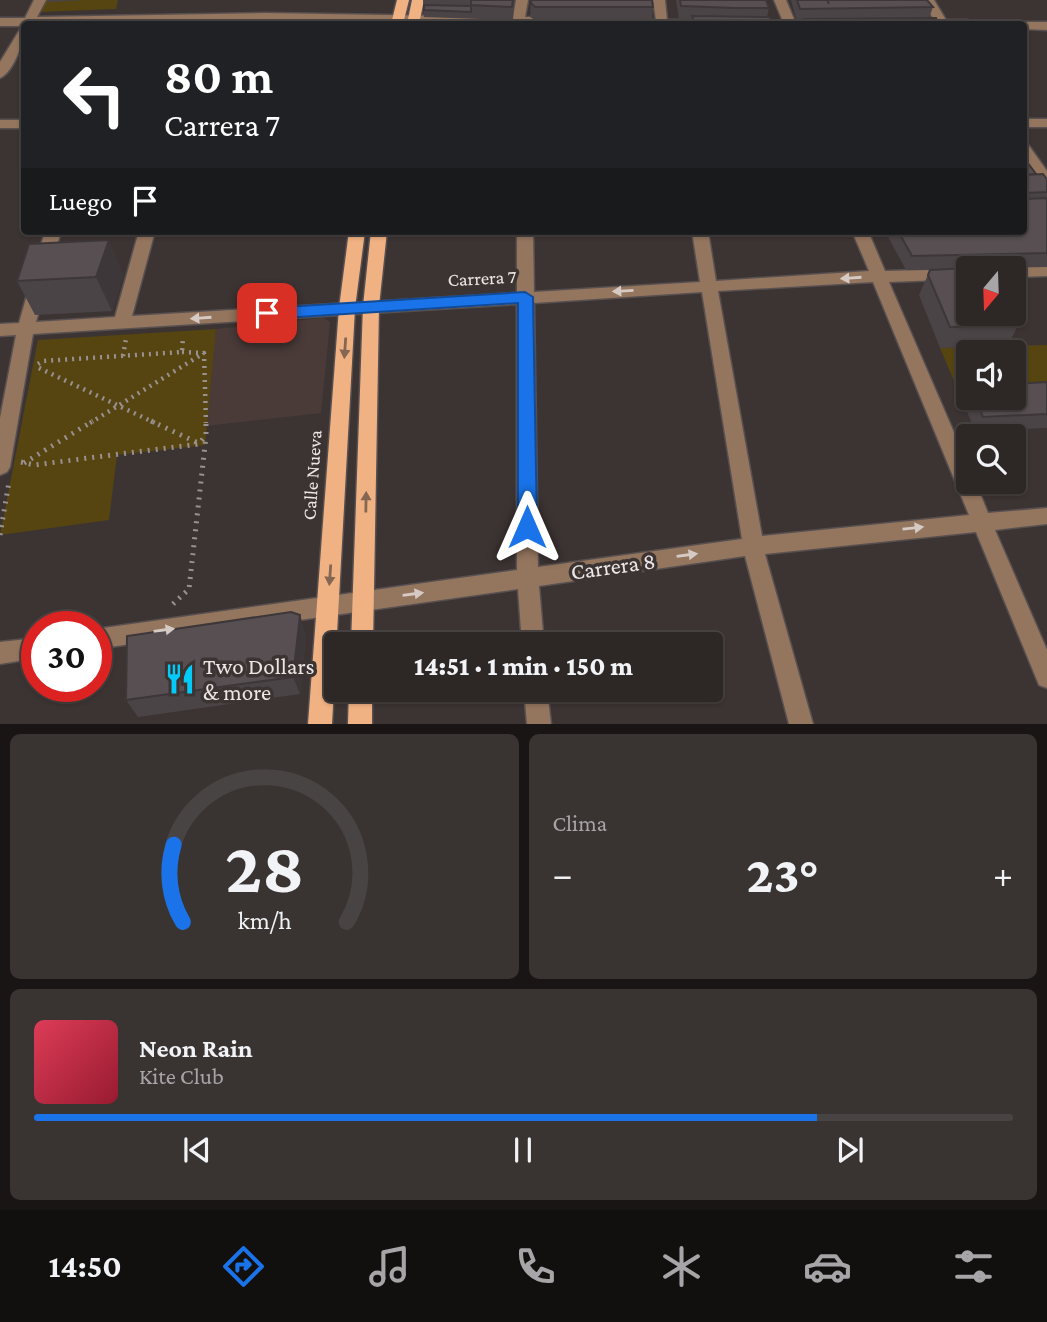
<!DOCTYPE html>
<html lang="es">
<meta charset="utf-8">
<style>
:root{--surface:#2d2726;--page:#393332;--text:#f1f3f6;--muted:#a7a5a7;--line:#484443;--accent:#1a73e8}
body{margin:0;font-family:"Crimson Pro",serif;background:var(--page);color:var(--text);height:100vh;display:flex;flex-direction:column;font-size:26px;white-space:nowrap}
*{box-sizing:border-box;margin:0}
p{font-size:23px;color:var(--muted)}
.icon{flex:none;width:38px;height:38px;fill:none;stroke:currentColor;stroke-width:2;stroke-linecap:round;stroke-linejoin:round}
.map{position:relative;height:724px;overflow:hidden}
.details{display:flex;flex-direction:column;gap:10px;padding:10px;background:#191515;flex:1}
.details>*{flex:none}
.guide{position:absolute;left:21px;top:21px;width:1006px;height:214px;border-radius:7px;box-shadow:0 2px 5px #0004,0 0 0 2px var(--line);background:#202124;color:#fff;overflow:hidden}
.needle{width:46px;rotate:199deg}
.buttons{position:absolute;left:956px;top:256px;display:grid;gap:14px}
.buttons a{display:grid;place-items:center;width:70px;height:70px;border-radius:7px;background:var(--surface);box-shadow:0 2px 5px #0004,0 0 0 2px var(--line);font-size:35px}
.speed{position:absolute;left:21px;top:611px;display:flex;gap:14px;font-size:35px;font-weight:700;text-align:center}
.speed>*{display:grid;place-content:center;width:91px;height:91px;border-radius:50%;background:var(--surface);box-shadow:0 2px 5px #0004,0 0 0 2px var(--line);line-height:1}
.speed .limit{border:10px solid #d22;background:#fff;color:#111}
.pin{position:absolute;display:grid;place-items:center;width:60px;height:60px;color:#fff;margin:-30px;border-radius:14px;box-shadow:0 4px 10px #0006}
.me{position:absolute;width:77px;margin:-38px;rotate:0deg;stroke-linejoin:round;filter:drop-shadow(0 0 5px #0008)}
.turn{display:flex;align-items:center;gap:24px;height:147px;padding:0 28px;font-size:32px}
.turn .icon{width:91px;height:91px;stroke-width:2.5}
.turn b{display:block;font-size:49px;line-height:60px}
.then{display:flex;align-items:center;height:66px;padding:0 28px;background:#0003;gap:14px;font-size:26px}
.big{font-size:52px;font-weight:800;line-height:1.1}
.details .widget{flex:1;display:flex;flex-direction:column;justify-content:center;gap:10px;min-width:0;padding:0 24px;border-radius:10px;background:var(--page)}
.details .dial{align-items:center;gap:0}
.dial svg{height:182px;overflow:visible;fill:none;stroke:var(--line);stroke-width:7;stroke-linecap:round;text-anchor:middle}
.dial text{fill:var(--text);stroke:none}
.song{display:flex;align-items:center;gap:21px}
.cover{width:84px;height:84px;border-radius:10px;background:linear-gradient(135deg,hsl(350 70% 55%),hsl(350 70% 35%))}
.played{height:7px;border-radius:4px;background:linear-gradient(90deg,var(--accent) 80%,var(--line) 80%)}
.keys{display:flex;justify-content:space-around;direction:ltr}
.heat{display:flex;justify-content:space-between;align-items:center;font-size:38px;direction:ltr}
.details .tiles{flex:1;display:grid;gap:10px;grid-template-columns:1fr 1fr}
.widget:last-child{grid-column:span 2}
.trip{position:absolute;left:324px;top:632px;width:399px;height:70px;border-radius:7px;background:var(--surface);box-shadow:0 2px 5px #0004,0 0 0 2px var(--line);font-weight:800;line-height:70px;text-align:center}
.tabs{display:flex;height:112px;justify-content:space-around;align-items:center;background:#12100f;color:var(--muted)}
.tabs .icon{width:49px;height:49px}
.tabs .active{color:var(--accent)}
.tabs b{font-size:32px;color:var(--text)}
.map>svg:first-child{display:block}
.built{fill:#4a3b39}
.green{fill:#564510;fill-rule:evenodd}
.lines{fill:none;stroke-linecap:round;stroke-linejoin:round}
.minor-casing{stroke:#585050;stroke-width:3}
.major-casing{stroke:#585050;stroke-width:3}
.path-far1{stroke:#989190;stroke-width:4.5;stroke-dasharray:2 5;stroke-linecap:butt}
.path{stroke:#989190;stroke-width:5;stroke-dasharray:2 6;stroke-linecap:butt}
.minor{fill:#94755e;fill-rule:evenodd}
.major{fill:#f1b283;fill-rule:evenodd}
.wall{fill:#4b4447}
.shaded-wall{fill:#3d3739}
.building{fill:#574f52;stroke:#3d3739;stroke-width:2}
.oneway{fill:#d6cac4}
.oneway2{fill:#846653}
.route{fill:#1a73e8;stroke:#114b97;stroke-width:2}
.labels{text-anchor:middle;dominant-baseline:central;stroke-width:7;stroke-linejoin:round;paint-order:stroke}
.street-label{font-size:19px;fill:#ece6e6;stroke:#3c3433}
.near-street-label{font-size:23px;fill:#ece6e6;stroke:#3c3433}
.near-poi-label{font-size:23px;fill:#ece6e6;stroke:#3c3433;text-anchor:start}
</style>
<div class="map">
<svg width="1047" height="724" viewBox="0 0 1047 724">
<rect width="100%" height="100%" fill="#3c3433"/>
<polygon class="built" points="323,318 330,322 321,413 206,426 216,329"/>
<g class="green">
<polygon points="45,0 118,0 116,9 38,12"/>
<polygon points="216,329 205,445 117,455 109,520 0,535 38,340"/>
<path d="M 1047,345 L 1047,396 L 963,402 L 940,348 ZM 968,352 L 1013,352 L 1013,397 L 968,397 Z"/>
</g>
<g class="lines">
<g class="minor-casing">
<g id="minor">
<path d="M 34,0 L 46,0 L 37,17 L 265,13 L 513,17 L 516,0 L 528,0 L 525,17 L 656,20 L 653,0 L 665,0 L 667,20 L 706,20 L 712,24 L 512,24 L 265,20 L 24,24 C 24,40 15,71 0,78 L 0,62 L 22,26 L 0,26 L 0,18 L 25,18 Z"/>
<polygon points="774,0 786,0 796,24 784,24"/>
<polygon points="922,0 934,0 946,20 968,20 974,24 887,24 893,20 934,20"/>
<polygon points="1024,22 1047,22 1047,30 1024,29 1024,24 1019,24"/>
<rect x="1024" y="119" width="23" height="8"/>
<rect x="0" y="120" width="24" height="8"/>
<polygon points="1024,145 1029,146 1047,171 1047,185 1042,184 1024,159"/>
<path d="M 45,231 L 61,231 L 36,322 L 115,317 L 139,231 L 155,231 L 132,316 L 517,293 L 517,231 L 533,231 L 534,292 L 700,282 L 692,231 L 708,231 L 716,281 L 869,271 L 852,231 L 868,231 L 885,271 L 968,269 L 968,279 L 889,282 L 968,465 L 968,481 L 975,481 L 988,513 L 1047,508 L 1047,524 L 995,530 L 1047,650 L 1047,688 L 1039,685 L 976,532 L 765,554 L 813,724 L 789,724 L 745,556 L 539,586 L 544,644 L 522,644 L 518,589 L 96,649 L 96,629 L 517,570 L 517,304 L 33,334 L 10,467 L 7,472 L 0,475 L 0,418 L 16,335 L 0,336 L 0,324 L 19,323 ZM 873,282 L 969,515 L 762,536 L 718,291 ZM 702,292 L 742,539 L 538,567 L 534,303 Z"/>
<polygon points="1047,266 1047,276 1013,277 1013,268 1009,268"/>
<polygon points="37,638 37,658 0,664 0,642"/>
<polygon points="524,690 547,690 551,724 527,724"/>
</g>
</g>
<g class="major-casing">
<g id="major">
<polygon points="397,0 409,0 403,24 391,24"/>
<polygon points="412,0 424,0 419,24 407,24"/>
<polygon points="349,231 365,231 355,308 332,724 308,724 339,308"/>
<polygon points="371,231 387,231 379,306 373,644 351,644 363,306"/>
<polygon points="349,690 372,690 372,724 348,724"/>
</g>
</g>
<g class="path-far1">
<polyline points="182,352 204,353 206,423"/>
<polyline points="123,356 126,339"/>
<polyline points="38,364 43,361 182,352 183,337"/>
<polyline points="39,368 155,423"/>
<polyline points="90,423 204,353"/>
</g>
<g class="path">
<polyline points="151,421 198,443"/>
<polyline points="21,462 34,465 199,444 206,435 206,421"/>
<polyline points="24,463 93,421"/>
<polyline points="0,535 9,482"/>
<polyline points="173,604 189,589 206,436"/>
<polyline points="43,626 89,620"/>
</g>
<use href="#minor" class="minor"/>
<use href="#major" class="major"/>
</g>
<g class="wall">
<polygon points="48,0 85,0 49,2"/>
<polygon points="423,0 514,0 513,20 424,17"/>
<polygon points="531,0 653,7 652,20 535,20 530,17"/>
<polygon points="676,0 766,0 769,8 767,17 773,24 691,24 692,19 679,19"/>
<polygon points="791,0 927,0 933,7 929,18 939,24 802,24 803,22 797,22"/>
<polygon points="1024,158 1036,174 1047,179 1047,267 968,268 1018,325 1008,346 940,348 919,295 930,270 906,270 887,235 889,231 1024,231"/>
<polygon points="123,274 112,311 35,315 17,281"/>
<polygon points="1047,382 1047,428 975,431 963,402 968,393 968,397 1013,397"/>
<polygon points="306,634 300,694 138,717 126,700"/>
</g>
<g class="shaded-wall">
<polygon points="109,240 123,274 112,311 96,277"/>
<polygon points="300,615 306,634 300,694 293,677"/>
</g>
<g class="building">
<polygon points="471,0 513,0 512,7 471,5"/>
<polygon points="531,0 652,0 653,7 535,7 531,3"/>
<polygon points="680,0 766,0 769,8 735,8 681,6"/>
<polygon points="797,0 827,0 829,4 827,0 927,0 933,7 800,9"/>
<polygon points="424,5 471,6 471,12 424,10"/>
<polygon points="692,16 770,17 773,24 695,24"/>
<polygon points="936,18 939,24 805,24 804,19"/>
<polygon points="313,23 374,24 313,24"/>
<polygon points="1024,158 1036,174 1024,175"/>
<polygon points="1043,174 1047,179 1047,192 1024,193 1024,175"/>
<polygon points="1047,198 1047,253 912,256 898,231 1024,231 1024,199"/>
<polygon points="109,240 96,277 17,281 29,244"/>
<polygon points="968,268 968,313 1012,313 1018,325 950,327 928,275 930,270"/>
<polygon points="1047,382 1047,414 983,417 975,397 1013,397 1013,384"/>
<polygon points="291,612 300,615 293,677 126,700 127,636"/>
</g>
<defs><path id="oneway-solid" d="M-6-.8H1V-3.2L6.5 0L1 3.2V.8H-6Z" transform="scale(1.75)"/></defs>
<g class="oneway">
<use href="#oneway-solid" transform="translate(851 278) rotate(176)"/>
<use href="#oneway-solid" transform="translate(623 291) rotate(177)"/>
<use href="#oneway-solid" transform="translate(201 318) rotate(176)"/>
<use href="#oneway-solid" transform="translate(913 528) rotate(-6)"/>
<use href="#oneway-solid" transform="translate(687 555) rotate(-8)"/>
<use href="#oneway-solid" transform="translate(413 594) rotate(-8)"/>
<use href="#oneway-solid" transform="translate(164 630) rotate(-8)"/>
</g>
<g class="oneway2">
<use href="#oneway-solid" transform="translate(345 348) rotate(94)"/>
<use href="#oneway-solid" transform="translate(366 502) rotate(-89)"/>
<use href="#oneway-solid" transform="translate(330 575) rotate(94)"/>
</g>
<polygon class="route" points="525,292 533,297 537,527 534,533 527,535 521,533 518,527 518,303 267,319 259,313 267,308"/>
<defs>
<g id="restaurant-bare" transform="scale(2.415)"><path d="M-5-6h1v4h1v-4h1v4h1v-4h1v5L-1.5 .5V6h-2V.5L-5-1ZM5-6V6H3V1.5H1.5Q1.5-4 5-6Z" fill="#02cbf9" stroke="#3c3433" stroke-width="2.5" paint-order="stroke"/></g>
</defs>
<g fill-rule="evenodd">
<use href="#restaurant-bare" x="180" y="679"/>
</g>
<g class="labels">
<g class="street-label">
<text transform="translate(482 278) rotate(-3)">Carrera 7</text>
<text transform="translate(312 475) rotate(-86)">Calle Nueva</text>
</g>
<g class="near-street-label">
<text transform="translate(613 566) rotate(-8)">Carrera 8</text>
</g>
<g class="near-poi-label">
<text x="203" y="666">Two Dollars<tspan x="203" dy="26">&amp; more</tspan></text>
</g>
</g>
</svg>
<div class="buttons">
<a><svg class="needle" viewBox="-14 -14 28 28"><path d="M0-13l5 13h-10z" fill="#e53935"/><path d="M0 13l5-13h-10z" fill="#a7a5a7"/></svg></a>
<a><svg class="icon" aria-label="sound" viewBox="0 0 24 24"><path d="M4 9h4l5-4v14l-5-4H4zM17 9q2 3 0 6"/></svg></a>
<a><svg class="icon" aria-label="search" viewBox="0 0 24 24"><circle cx="10" cy="10" r="6"/><path d="M15 15l6 6"/></svg></a>
</div>
<div class="speed"><div class="limit">30</div></div>
<div class="pin" style="left:267px;top:313px;background:#d93025"><svg class="icon" aria-label="arrive" viewBox="0 0 24 24"><path d="M6 21V4h12l-3 4 3 4H6"/></svg></div>
<svg class="me" style="left:527px;top:527px" viewBox="-20 -20 40 40"><path d="M0-17L14 15 0 8-14 15z" fill="#1a73e8" stroke="#fff" stroke-width="4"/></svg>
<div class="trip">14:51 · 1 min · 150 m</div>
<div class="guide">
<div class="turn"><svg class="icon" aria-label="left" viewBox="0 0 24 24"><path d="M17 20v-9H6M10 6l-5 5 5 5"/></svg><div><b>80 m</b>Carrera 7</div></div>
<div class="then">Luego<svg class="icon" aria-label="arrive" viewBox="0 0 24 24"><path d="M6 21V4h12l-3 4 3 4H6"/></svg></div>
</div>
</div>
<section class="details">
<div class="tiles">
<div class="widget dial"><svg viewBox="0 0 100 80">
<path d="M14 69A42 42 0 1 1 86 69"/>
<path d="M14 69A42 42 0 0 1 10 35" stroke="#1a73e8"/>
<text x="50" y="56" font-size="32" font-weight="700">28</text>
<text x="50" y="72" font-size="11">km/h</text>
</svg></div>
<div class="widget"><p>Clima</p>
<div class="heat"><a>−</a><b class="big">23°</b><a>+</a></div>
</div>
<div class="widget">
<div class="song"><i class="cover"></i><div><b>Neon Rain</b><p>Kite Club</p></div></div>
<div class="played"></div>
<div class="keys"><svg class="icon" aria-label="previous" viewBox="0 0 24 24"><path d="M18 5L8 12l10 7zM5 5v14"/></svg><svg class="icon" aria-label="pause" viewBox="0 0 24 24"><path d="M8 5v14M16 5v14"/></svg><svg class="icon" aria-label="next" viewBox="0 0 24 24"><path d="M6 5l10 7-10 7zM19 5v14"/></svg></div>
</div>
</div>
</section>
<nav class="tabs">
<b>14:50</b>
<svg class="icon active" aria-label="directions" viewBox="0 0 24 24"><path d="M12 3l9 9-9 9-9-9zM9 14v-3h6M13 9l2 2-2 2"/></svg>
<svg class="icon" aria-label="music" viewBox="0 0 24 24"><path d="M9 18V5l10-2v13"/><circle cx="6" cy="18" r="3"/><circle cx="16" cy="16" r="3"/></svg>
<svg class="icon" aria-label="phone" viewBox="0 0 24 24"><path d="M5 4h4l2 5-3 2q2 4 5 5l2-3 5 2v4C11 20 4 13 5 4z"/></svg>
<svg class="icon" aria-label="climate" viewBox="0 0 24 24"><path d="M12 3v18M4 7l16 10M4 17L20 7"/></svg>
<svg class="icon" aria-label="car" viewBox="0 0 24 24"><path d="M5 17H2v-5l4-1 3-4h7l3 4 3 1v5h-3M9 17h6M6 11h13"/><circle cx="7" cy="17" r="2"/><circle cx="17" cy="17" r="2"/></svg>
<svg class="icon" aria-label="filters" viewBox="0 0 24 24"><path d="M4 7h16M4 17h16"/><circle cx="9" cy="7" r="2"/><circle cx="15" cy="17" r="2"/></svg>
</nav>
